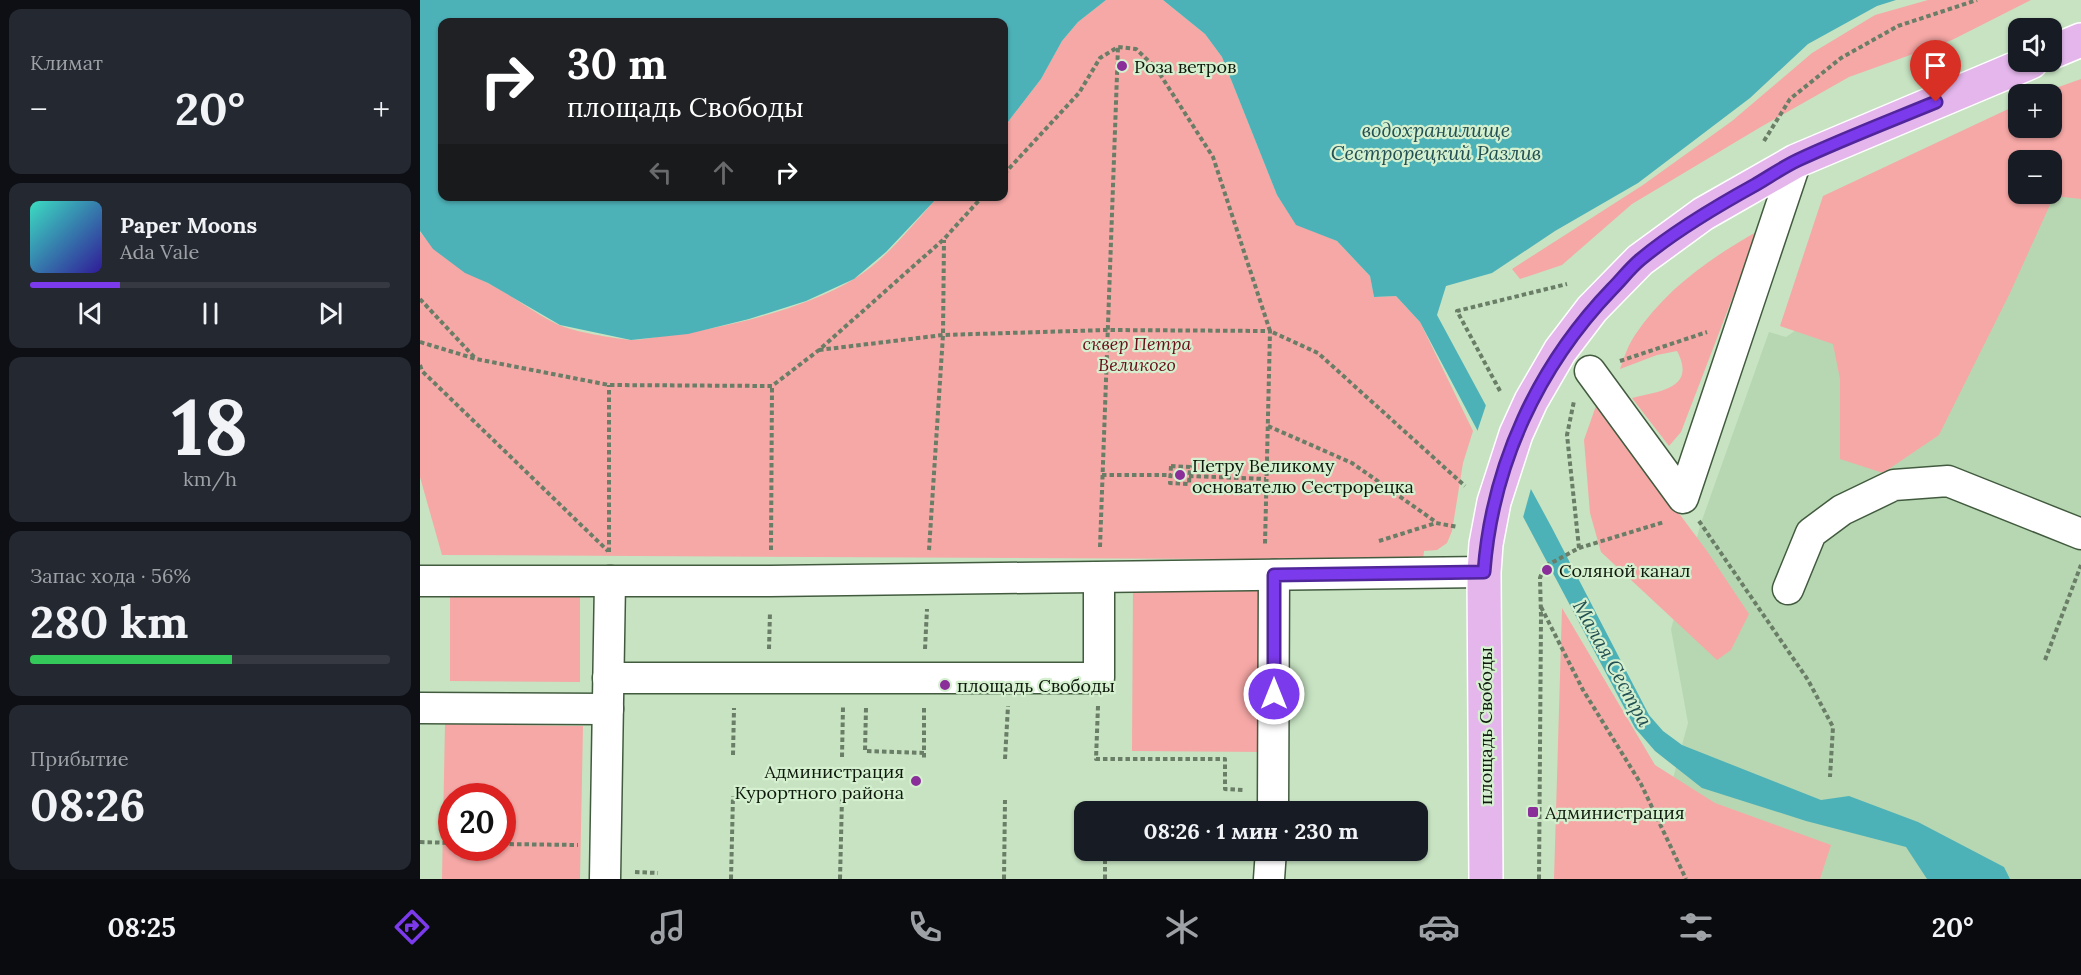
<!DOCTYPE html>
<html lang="ru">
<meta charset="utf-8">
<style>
:root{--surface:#171b24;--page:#242831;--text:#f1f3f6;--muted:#9ea1a6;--line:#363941;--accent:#7c3aed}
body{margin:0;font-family:Lora,serif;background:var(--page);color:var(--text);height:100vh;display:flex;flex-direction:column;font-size:22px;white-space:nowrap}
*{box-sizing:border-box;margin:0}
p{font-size:20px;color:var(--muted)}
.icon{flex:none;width:33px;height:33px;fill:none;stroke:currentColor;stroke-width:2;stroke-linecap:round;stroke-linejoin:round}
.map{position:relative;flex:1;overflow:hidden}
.side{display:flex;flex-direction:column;gap:9px;padding:9px;background:#0d0f14;width:420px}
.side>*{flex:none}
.hud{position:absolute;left:18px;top:18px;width:570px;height:183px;border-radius:12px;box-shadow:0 2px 4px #0004;background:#202124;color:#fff;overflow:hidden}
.tools{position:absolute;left:1588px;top:18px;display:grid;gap:12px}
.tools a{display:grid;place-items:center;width:54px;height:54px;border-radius:12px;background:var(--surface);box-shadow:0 2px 4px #0004;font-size:30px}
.speed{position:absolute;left:18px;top:783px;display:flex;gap:12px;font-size:30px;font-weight:700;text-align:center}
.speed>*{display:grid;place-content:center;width:78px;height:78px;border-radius:50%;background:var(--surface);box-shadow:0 2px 4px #0004;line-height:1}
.speed .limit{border:9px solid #d22;background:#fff;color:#111}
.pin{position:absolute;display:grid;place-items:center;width:51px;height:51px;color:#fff;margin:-62px -26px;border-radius:50% 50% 50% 0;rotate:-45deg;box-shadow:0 0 6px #0007}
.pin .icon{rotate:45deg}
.me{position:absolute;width:66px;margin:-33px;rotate:0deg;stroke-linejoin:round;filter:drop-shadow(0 0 4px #0008)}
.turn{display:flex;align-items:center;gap:21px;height:126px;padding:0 30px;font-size:27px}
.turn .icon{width:78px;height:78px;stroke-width:2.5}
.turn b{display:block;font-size:42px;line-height:51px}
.lanes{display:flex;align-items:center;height:57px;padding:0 30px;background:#0003;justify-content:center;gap:30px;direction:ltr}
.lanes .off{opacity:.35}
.big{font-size:45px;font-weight:700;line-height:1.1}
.side .tile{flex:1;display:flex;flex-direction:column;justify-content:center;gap:9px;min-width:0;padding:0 21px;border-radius:12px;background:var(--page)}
.side .dial{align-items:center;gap:0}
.dial b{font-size:78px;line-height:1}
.song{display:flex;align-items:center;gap:18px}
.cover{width:72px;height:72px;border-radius:9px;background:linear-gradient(135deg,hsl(170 70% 55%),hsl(250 70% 35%))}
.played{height:6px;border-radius:3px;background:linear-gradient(90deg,var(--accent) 25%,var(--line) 25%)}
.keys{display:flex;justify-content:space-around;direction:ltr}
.heat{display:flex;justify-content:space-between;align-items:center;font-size:33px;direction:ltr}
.charge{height:9px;border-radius:4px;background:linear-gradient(90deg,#34c759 56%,var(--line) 0)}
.trip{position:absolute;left:654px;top:801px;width:354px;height:60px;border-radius:12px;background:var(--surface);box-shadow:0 2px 4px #0004;font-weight:700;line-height:60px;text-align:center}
.tabs{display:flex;height:96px;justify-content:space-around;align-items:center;background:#090b0e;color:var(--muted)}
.tabs .icon{width:42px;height:42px}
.tabs .active{color:var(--accent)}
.tabs b{font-size:27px;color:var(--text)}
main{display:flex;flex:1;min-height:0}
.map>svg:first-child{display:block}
.built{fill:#b7d7b2}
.green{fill:#f6a8a6;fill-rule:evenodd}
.water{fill:#4db2b8}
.pier{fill:#c7e3c2}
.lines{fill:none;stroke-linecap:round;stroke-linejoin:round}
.minor-casing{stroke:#425b3f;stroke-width:33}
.major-casing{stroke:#fff;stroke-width:36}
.path{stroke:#6a7d66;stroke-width:4;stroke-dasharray:4.5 3;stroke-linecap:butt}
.minor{stroke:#fff;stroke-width:30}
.major{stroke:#e4b6ec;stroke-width:33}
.route-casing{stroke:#51269a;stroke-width:15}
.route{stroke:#7c3aed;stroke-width:10}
.poi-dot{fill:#8a2f9a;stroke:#d4f0cf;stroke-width:2}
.labels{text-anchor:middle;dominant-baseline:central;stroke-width:4.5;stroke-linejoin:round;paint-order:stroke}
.poi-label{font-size:18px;fill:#0e180c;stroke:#d4f0cf;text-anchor:start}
.park-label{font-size:18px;font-style:italic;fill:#680c18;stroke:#d4f0cf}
.street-label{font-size:18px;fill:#0e180c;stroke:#d4f0cf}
.water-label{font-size:20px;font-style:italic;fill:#235053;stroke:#d4f0cf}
</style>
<main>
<section class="side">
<div class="tile"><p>Климат</p>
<div class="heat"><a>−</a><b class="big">20°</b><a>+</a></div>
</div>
<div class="tile">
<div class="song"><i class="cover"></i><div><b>Paper Moons</b><p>Ada Vale</p></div></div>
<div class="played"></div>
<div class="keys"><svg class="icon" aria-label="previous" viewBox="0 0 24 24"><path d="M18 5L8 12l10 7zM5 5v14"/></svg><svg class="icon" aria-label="pause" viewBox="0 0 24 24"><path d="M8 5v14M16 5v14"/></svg><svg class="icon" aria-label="next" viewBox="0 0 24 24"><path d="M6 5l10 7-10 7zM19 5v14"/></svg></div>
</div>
<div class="tile dial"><b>18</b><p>km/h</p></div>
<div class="tile"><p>Запас хода · 56%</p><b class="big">280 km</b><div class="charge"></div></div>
<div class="tile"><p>Прибытие</p><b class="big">08:26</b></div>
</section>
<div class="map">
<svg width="1661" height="879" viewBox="0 0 1661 879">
<rect width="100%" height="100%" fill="#c7e3c2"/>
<polygon class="built" points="1661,189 1661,879 1279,879 1248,797 1268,723 1251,629 1281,523 1349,332 1366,337 1476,260 1599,194 1632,194"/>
<g class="green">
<path d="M 686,0 L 743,0 L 785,34 L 802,57 L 857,195 L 876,224 L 917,241 L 950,276 L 954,297 L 976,296 L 1000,322 L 1053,431 L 1043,463 L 1032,531 L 1027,543 L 1017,550 L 1004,551 L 1003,560 L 22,555 L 0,477 L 0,232 C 25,265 50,272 84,292 C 102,303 120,316 139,325 C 155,332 192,338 210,340 C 220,340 232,338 242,336 C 298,330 386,309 434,279 C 467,259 492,225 518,197 L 584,196 L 584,127 L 621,79 L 642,41 L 658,22 Z"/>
<polygon points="1508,0 1611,0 1532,40 1429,77 1339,128 1212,204 1142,265 1100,279 1092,269 1223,185 1312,121 1392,53 1455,15"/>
<path d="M 1661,79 L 1661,199 L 1634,196 L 1590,293 L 1519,435 L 1463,473 L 1420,459 L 1420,379 L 1413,344 L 1360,326 L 1403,196 L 1599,104 L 1599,128 L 1632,128 L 1632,94 L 1619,94 ZM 1599,160 L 1632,160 L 1632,194 L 1599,194 Z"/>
<path d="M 1338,231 L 1261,432 L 1249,446 L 1212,398 C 1239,391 1277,389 1257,351 L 1237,355 L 1200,369 C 1204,358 1208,345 1215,335 C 1246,289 1290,258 1338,231 Z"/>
<polygon points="1177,403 1287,551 1329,614 1311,650 1297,660 1181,552 1170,513 1164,440"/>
<polygon points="713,586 846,587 845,752 712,751"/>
<polygon points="30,592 160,593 160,682 30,681"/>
<polygon points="1142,608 1235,765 1295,803 1411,845 1400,879 1134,879"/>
<path d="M 25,724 L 163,726 L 160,879 L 22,879 ZM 32,796 L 82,796 L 82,848 L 32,848 Z"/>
</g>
<g class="water">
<polygon points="0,0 686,0 658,22 642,41 621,79 584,127 584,22 22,22 22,196 518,197 466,252 434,279 386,301 329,319 268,334 211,340 140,325 68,283 45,273 13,249 0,231"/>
<polygon points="743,0 1476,0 1457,6 1388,44 1330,98 1218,183 1135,231 1072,273 1026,286 1017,315 1132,528 1229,715 1243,731 1262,745 1401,800 1429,796 1498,822 1584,867 1590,879 1507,879 1486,847 1386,821 1282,788 1235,751 1215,728 1000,322 976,296 954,297 950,276 917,241 876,225 857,195 802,57 785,34"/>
</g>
<polygon class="pier" points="1067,402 1112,485 1102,521 1056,435"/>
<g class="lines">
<g class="minor-casing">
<g id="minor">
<polyline points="1170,371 1263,498 1376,161"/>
<polyline points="0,581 350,581 1064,572"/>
<polyline points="1368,589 1391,533 1422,510 1474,485 1528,481 1661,534"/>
<polyline points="188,678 679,678 679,578"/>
<polyline points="0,708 188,709"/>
<polyline points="853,812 854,575"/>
<polyline points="185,879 190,581"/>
<polyline points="849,879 851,850"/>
</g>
</g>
<g class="major-casing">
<g id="major">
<polyline points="1632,52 1661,40"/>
<polyline points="1066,879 1064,572 1066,544 1074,502 1096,434 1111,401 1140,351 1172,309 1220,260 1283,214 1376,161 1611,62"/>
</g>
</g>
<g class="path">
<polyline points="1344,141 1370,99 1421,58 1478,26 1557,0"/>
<polyline points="584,174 659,93 680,58 698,47 716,49 736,68 793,157 850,331 898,353 1045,486"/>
<polyline points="0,299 55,358"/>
<polyline points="0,342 56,359 189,385 352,386 399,350 524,239 563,196"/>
<polyline points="399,350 523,335 687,330 850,331 845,544"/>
<polyline points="1200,361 1287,332"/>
<polyline points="0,365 2,371 188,551"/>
<polyline points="1080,391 1037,311 1147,284"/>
<polyline points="848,426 932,463 1016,522"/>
<polygon points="751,466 770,467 769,484 750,483"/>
<polyline points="682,475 751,475"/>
<polyline points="769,476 846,479"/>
<polyline points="1279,521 1388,680 1413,727 1410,777"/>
<polyline points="959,541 1016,523 1038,527"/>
<polyline points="680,547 698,47"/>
<polyline points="1159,548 1244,522"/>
<polyline points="351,550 352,386"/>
<polyline points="509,550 523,335 524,240"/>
<polyline points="189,552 189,385"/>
<polyline points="1121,607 1163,690 1221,784 1266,879"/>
<polyline points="349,649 350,612"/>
<polyline points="505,649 507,609"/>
<polyline points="1625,660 1661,565"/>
<polyline points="678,706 676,759 805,759 805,789 823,790"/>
<polyline points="446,708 445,751 504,753"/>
<polyline points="504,708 504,758"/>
<polyline points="313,755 314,708"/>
<polyline points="422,757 423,707"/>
<polyline points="585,759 588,706"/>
<polyline points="685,812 685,801"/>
<polyline points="0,842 32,843"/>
<polyline points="82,844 158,845"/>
<polyline points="215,872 238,873"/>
<polyline points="311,879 313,796"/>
<polyline points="420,879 422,798"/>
<polyline points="584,879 585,800"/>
<polyline points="685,879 685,850"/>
<polyline points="1119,879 1121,616 1120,578 1124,567 1159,548 1147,435 1154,401"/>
</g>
<use href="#minor" class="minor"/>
<use href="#major" class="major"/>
</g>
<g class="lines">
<g class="route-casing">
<path id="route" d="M 854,694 L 854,575 L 1064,572 C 1072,465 1118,366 1192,289 C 1202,279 1210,268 1221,259 C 1256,230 1295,207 1335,185 C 1349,177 1363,167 1378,160 C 1423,139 1470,121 1516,102"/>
</g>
<use href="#route" class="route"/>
</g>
<g class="poi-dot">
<circle cx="702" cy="66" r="6"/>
<circle cx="760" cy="475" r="6"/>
<circle cx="1127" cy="570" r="6"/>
<circle cx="525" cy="685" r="6"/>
<circle cx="496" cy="781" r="6"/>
<rect x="1107" y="806" width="12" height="12" rx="3"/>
</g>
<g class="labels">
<g class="poi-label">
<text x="714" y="66">Роза ветров</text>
<text x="772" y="465">Петру Великому<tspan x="772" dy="21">основателю Сестрорецка</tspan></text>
<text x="1139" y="570">Соляной канал</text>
<text x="537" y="685">площадь Свободы</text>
<text x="484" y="771" text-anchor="end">Администрация<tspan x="484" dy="21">Курортного района</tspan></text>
<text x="1125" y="812">Администрация</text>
</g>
<g class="park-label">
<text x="717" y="343">сквер Петра<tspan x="717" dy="21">Великого</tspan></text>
</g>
<g class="street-label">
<text transform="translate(1065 726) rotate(-90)">площадь Свободы</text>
</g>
<g class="water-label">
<text x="1016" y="129">водохранилище<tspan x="1016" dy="23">Сестрорецкий Разлив</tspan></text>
<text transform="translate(1193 663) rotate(61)">Малая Сестра</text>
</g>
</g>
</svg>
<div class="tools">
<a><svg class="icon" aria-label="sound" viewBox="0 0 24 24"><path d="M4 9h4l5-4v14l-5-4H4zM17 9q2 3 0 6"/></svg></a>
<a>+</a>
<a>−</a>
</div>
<div class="speed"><div class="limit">20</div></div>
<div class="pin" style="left:1516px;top:102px;background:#d93025"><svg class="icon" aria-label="arrive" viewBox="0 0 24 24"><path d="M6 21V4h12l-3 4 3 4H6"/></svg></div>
<svg class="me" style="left:854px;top:694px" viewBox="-20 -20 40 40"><circle r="17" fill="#7c3aed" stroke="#fff" stroke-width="3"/><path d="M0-11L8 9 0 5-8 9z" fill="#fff"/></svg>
<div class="trip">08:26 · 1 мин · 230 m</div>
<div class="hud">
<div class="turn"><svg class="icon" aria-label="right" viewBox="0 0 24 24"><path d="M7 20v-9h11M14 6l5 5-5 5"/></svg><div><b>30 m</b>площадь Свободы</div></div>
<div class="lanes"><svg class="icon off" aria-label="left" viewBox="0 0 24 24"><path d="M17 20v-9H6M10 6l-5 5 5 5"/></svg><svg class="icon off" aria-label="ahead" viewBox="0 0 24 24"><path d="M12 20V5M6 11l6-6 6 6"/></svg><svg class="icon" aria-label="right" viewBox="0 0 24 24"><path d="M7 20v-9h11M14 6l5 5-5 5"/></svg></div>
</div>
</div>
</main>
<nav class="tabs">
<b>08:25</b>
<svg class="icon active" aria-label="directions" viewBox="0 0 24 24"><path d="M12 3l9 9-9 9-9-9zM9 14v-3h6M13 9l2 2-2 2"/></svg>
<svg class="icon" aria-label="music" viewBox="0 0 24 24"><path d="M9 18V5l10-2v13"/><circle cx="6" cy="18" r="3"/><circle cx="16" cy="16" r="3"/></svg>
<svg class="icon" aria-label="phone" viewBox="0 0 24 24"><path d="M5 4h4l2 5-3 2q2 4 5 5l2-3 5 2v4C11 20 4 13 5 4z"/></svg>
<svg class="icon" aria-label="climate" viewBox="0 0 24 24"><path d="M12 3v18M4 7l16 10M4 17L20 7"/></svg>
<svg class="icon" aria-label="car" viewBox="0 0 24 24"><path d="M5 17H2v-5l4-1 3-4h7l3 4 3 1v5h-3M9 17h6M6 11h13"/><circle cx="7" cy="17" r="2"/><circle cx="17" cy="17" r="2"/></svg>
<svg class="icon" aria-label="filters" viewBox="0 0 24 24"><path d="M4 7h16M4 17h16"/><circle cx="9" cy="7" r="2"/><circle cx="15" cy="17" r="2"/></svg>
<b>20°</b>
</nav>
